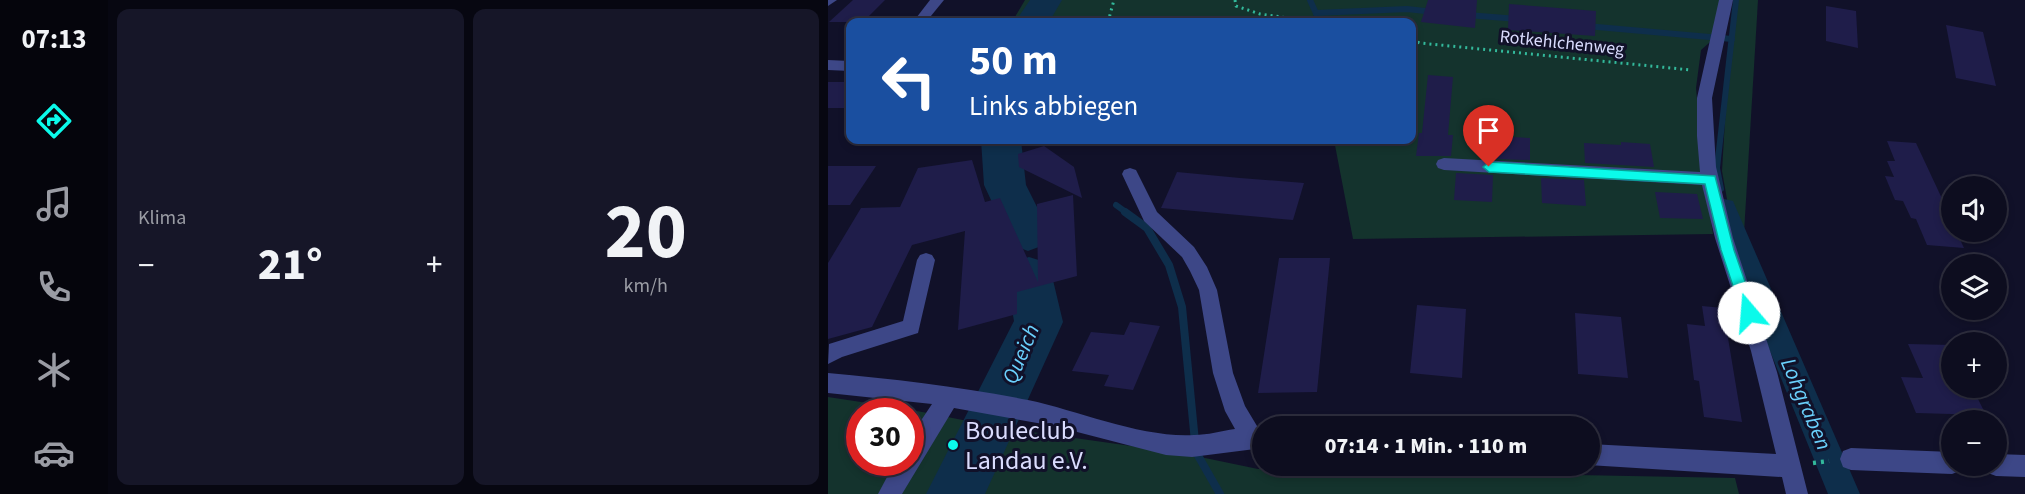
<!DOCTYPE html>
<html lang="de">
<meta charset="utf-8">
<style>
:root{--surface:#0d0d1f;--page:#161628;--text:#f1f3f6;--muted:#9a9ca4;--line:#2d2d3d;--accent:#0bfaea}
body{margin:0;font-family:"Source Sans 3",sans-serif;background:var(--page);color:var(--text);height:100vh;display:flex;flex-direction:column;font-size:22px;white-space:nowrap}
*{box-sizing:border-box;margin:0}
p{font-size:20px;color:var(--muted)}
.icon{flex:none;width:33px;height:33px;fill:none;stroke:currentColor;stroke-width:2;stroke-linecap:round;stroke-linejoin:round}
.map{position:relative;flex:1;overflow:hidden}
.details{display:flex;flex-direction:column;gap:9px;padding:9px;background:#070711;width:720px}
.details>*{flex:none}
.banner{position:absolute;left:18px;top:18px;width:570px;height:126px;border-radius:12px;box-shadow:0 3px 9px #0003,0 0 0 2px var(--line);background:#1a4fa0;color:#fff;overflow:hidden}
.fabs{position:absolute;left:1113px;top:176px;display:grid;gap:12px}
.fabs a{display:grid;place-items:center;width:66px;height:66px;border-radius:50%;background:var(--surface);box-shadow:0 3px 9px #0003,0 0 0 2px var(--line);font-size:30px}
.speed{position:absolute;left:18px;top:398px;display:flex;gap:12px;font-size:30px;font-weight:700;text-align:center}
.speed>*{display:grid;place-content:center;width:78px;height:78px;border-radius:50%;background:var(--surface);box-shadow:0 3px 9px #0003,0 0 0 2px var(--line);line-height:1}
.speed .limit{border:9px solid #d22;background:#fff;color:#111}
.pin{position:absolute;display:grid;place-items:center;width:51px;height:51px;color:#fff;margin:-62px -26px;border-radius:50% 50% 50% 0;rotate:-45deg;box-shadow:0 0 6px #0007}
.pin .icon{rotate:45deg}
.me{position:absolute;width:66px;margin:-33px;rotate:342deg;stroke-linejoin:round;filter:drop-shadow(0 0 4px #0008)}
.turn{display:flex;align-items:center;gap:21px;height:126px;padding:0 24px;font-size:27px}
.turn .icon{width:78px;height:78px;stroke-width:2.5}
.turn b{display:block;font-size:42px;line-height:51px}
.big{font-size:45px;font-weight:800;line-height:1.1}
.details .widget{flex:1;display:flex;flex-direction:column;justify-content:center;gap:9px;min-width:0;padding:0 21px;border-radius:12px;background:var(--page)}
.details .dial{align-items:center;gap:0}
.dial b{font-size:78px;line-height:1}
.heat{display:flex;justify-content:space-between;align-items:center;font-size:33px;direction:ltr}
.details .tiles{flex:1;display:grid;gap:9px;grid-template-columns:repeat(2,1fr)}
.trip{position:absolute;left:424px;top:416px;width:348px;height:60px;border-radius:30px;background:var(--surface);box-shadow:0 3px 9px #0003,0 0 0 2px var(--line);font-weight:800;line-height:60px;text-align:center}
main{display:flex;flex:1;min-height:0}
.tabs{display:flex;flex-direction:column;width:108px;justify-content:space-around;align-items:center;background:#05050c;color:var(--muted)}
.tabs .icon{width:42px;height:42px}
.tabs .current{color:var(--accent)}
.tabs b{font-size:27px;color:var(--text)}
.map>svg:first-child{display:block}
.green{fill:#14332d;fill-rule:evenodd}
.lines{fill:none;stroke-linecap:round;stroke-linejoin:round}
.stream-far1{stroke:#0e2e4b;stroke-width:6}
.stream{stroke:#0e2e4b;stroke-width:8}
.canal{fill:#0e2e4b;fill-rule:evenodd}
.river{fill:#0e2e4b;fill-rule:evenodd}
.building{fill:#1f1d4a}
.path-far1{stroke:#33b99b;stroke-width:3;stroke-dasharray:2 4;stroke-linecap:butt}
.path{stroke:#33b99b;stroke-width:4.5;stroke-dasharray:3 5;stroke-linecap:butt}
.minor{fill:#3d4787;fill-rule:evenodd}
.route{fill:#0bfaea;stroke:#07a298;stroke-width:1.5}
.poi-dot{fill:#0bfaea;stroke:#111129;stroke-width:2}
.labels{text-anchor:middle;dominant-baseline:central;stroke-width:6;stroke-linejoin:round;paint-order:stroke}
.far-street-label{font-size:18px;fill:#dadcfe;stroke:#111129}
.water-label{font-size:22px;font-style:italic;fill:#6ad0fc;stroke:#111129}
.near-poi-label{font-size:26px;fill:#dadcfe;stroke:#111129;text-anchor:start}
</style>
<main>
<nav class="tabs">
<b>07:13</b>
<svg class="icon current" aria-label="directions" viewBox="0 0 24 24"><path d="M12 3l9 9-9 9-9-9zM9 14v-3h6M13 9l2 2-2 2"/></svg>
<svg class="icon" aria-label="music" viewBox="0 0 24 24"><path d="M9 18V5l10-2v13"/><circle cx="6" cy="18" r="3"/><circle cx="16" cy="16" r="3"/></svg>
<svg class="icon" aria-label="phone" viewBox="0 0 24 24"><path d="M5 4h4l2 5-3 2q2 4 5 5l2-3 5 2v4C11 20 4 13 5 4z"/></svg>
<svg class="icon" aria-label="climate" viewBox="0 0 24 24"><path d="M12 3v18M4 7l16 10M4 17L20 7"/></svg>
<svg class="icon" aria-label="car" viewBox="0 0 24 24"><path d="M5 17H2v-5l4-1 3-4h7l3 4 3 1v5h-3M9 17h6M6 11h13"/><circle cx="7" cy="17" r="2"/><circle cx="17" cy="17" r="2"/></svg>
</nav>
<section class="details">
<div class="tiles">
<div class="widget"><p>Klima</p>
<div class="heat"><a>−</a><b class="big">21°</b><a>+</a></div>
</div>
<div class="widget dial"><b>20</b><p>km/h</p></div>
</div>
</section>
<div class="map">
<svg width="1197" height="494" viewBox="0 0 1197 494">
<rect width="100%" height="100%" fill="#111129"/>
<g class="green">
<polygon points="197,0 893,0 890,35 873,50 868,88 875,171 885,234 525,239 506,140 584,140 584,22 184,22"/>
<polygon points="910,0 930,0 916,233 905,233 894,171 898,104"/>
<path d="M 0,397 L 79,409 L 175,428 L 353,453 L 430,469 L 907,478 L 911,494 L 0,494 ZM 32,411 L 82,411 L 82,462 L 32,462 Z"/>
</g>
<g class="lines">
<g class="stream-far1">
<polyline points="482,0 492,22"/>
<polyline points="488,13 579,9 606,12"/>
<polyline points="639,15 690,19"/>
<polyline points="758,26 904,39"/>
<polyline points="893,189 889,168 908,0"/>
<polyline points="288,205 299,213"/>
</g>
<polyline class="stream" points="297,212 319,228 341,265 354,307 368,452 392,494"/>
<polygon class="canal" points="896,199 905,201 908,208 1032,494 1000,494 884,208 887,201"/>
<g class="river">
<polygon points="202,0 234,0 221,22 187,22"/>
<polygon points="153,140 193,140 198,185 222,233 216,245 200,251 184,245 156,185"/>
<polygon points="201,257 217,262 224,276 235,322 157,494 98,494 186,321 178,276 185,262"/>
</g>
</g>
<g class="building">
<polygon points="25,0 57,0 35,22 1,22"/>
<polygon points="600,0 649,0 647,28 593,22"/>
<polygon points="681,4 768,11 767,36 680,30"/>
<polygon points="998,6 1028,11 1030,48 998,41"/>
<polygon points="1118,25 1155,32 1168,86 1128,78"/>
<polygon points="600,75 625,77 620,135 625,135 623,156 588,156 591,133 594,133"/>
<polygon points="0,82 22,82 22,101 17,108 0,108"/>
<polygon points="668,136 702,138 702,160 668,159"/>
<polygon points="1059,141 1088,143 1124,220 1124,231 1128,231 1136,248 1099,245 1088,219 1083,218 1075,201 1067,200 1057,176 1066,177 1059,161 1067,161"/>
<polygon points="793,142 822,144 826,167 757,163 756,143 793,145"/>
<polygon points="216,146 246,167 254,198 191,167 190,154"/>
<polygon points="144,160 157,202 172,198 210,282 209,204 245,195 249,276 189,292 189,314 130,330 137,231 84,245 44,327 0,339 0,263 33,208 72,207 90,168"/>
<polygon points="0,166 48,166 22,205 0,205"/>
<polygon points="349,172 412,178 476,183 465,220 333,208"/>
<polygon points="628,173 665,175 664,202 626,200"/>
<polygon points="713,178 756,180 758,206 714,203"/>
<polygon points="827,192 869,194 875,219 832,218"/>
<polygon points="451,258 502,258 489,392 430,393"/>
<polygon points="589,305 638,309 634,378 582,373"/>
<polygon points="874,306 895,308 914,422 876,417 871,381 866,380 859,324 877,326"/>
<polygon points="747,313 793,317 800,378 750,374"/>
<polygon points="302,322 332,326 305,390 276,386 281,375 244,371 263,332 296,335"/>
<polygon points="1080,344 1124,345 1124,387 1144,387 1158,415 1088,413 1073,377 1095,378"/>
</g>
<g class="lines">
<g class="path-far1">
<polyline points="407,0 408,6 432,14 489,22"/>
<polyline points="280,22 286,0"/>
<polyline points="584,40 592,43 863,70"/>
</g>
<polyline class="path" points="985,463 1001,461"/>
<g class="minor">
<polygon points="0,0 9,0 0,6"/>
<polygon points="102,0 116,0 98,22 85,22"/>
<polygon points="891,0 905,0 884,98 888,167 905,238 949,372 980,494 958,494 954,477 760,465 762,465 762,444 948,454 923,351 887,238 874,185 616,170 610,168 608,164 610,160 616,158 872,172 869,136 869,98"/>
<polygon points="0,60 22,61 22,71 0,70"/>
<path d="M 302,168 L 308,170 L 329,212 L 366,247 L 379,267 L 389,290 L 405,373 L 417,406 L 429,426 L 435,426 L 435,448 L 364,457 L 338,455 L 226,426 L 126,408 L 74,494 L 50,494 L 67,462 L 82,462 L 82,437 L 104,404 L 0,393 L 0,373 C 67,379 134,387 200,400 C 252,411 313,438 366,435 C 380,435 393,431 407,429 L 397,411 L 385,373 L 371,290 L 362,271 L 354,257 L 316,221 L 294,174 L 296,170 Z"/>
<polygon points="98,253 104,255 107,260 90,333 14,357 0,364 1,344 75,321 89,260 92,255"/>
<polygon points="1023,448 1124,452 1124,465 1134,465 1132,471 1124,474 1023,470 1015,467 1012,459 1015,451"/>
<polygon points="1168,454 1197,455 1197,477 1168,476 1160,473 1157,465 1168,465"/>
</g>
</g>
<polygon class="route" points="661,162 887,176 906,250 928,313 926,318 921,320 916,318 914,313 893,250 877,184 661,172 655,167"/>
<circle class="poi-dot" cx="125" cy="445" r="6"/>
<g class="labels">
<g class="far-street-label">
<text transform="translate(734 43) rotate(6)">Rotkehlchenweg</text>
</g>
<g class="water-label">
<text transform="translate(193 354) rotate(-67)">Queich</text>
<text transform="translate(978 404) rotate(67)">Lohgraben</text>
</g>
<g class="near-poi-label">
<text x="137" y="430">Bouleclub<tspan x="137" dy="30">Landau e.V.</tspan></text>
</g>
</g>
</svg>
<div class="fabs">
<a><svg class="icon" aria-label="sound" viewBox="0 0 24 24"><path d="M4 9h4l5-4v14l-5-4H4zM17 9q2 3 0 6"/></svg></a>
<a><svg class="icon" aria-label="layers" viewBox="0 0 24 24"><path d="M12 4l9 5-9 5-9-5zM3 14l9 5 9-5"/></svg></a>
<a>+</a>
<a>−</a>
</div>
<div class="speed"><div class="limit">30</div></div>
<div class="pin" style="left:661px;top:167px;background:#d93025"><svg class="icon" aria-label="arrive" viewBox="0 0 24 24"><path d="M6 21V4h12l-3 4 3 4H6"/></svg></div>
<svg class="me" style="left:921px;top:313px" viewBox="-20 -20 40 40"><circle r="19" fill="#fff"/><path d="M0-13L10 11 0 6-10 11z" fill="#0bfaea"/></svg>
<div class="trip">07:14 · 1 Min. · 110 m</div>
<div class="banner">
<div class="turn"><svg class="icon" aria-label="left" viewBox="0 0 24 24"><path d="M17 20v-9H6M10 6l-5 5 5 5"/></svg><div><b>50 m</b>Links abbiegen</div></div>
</div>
</div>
</main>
